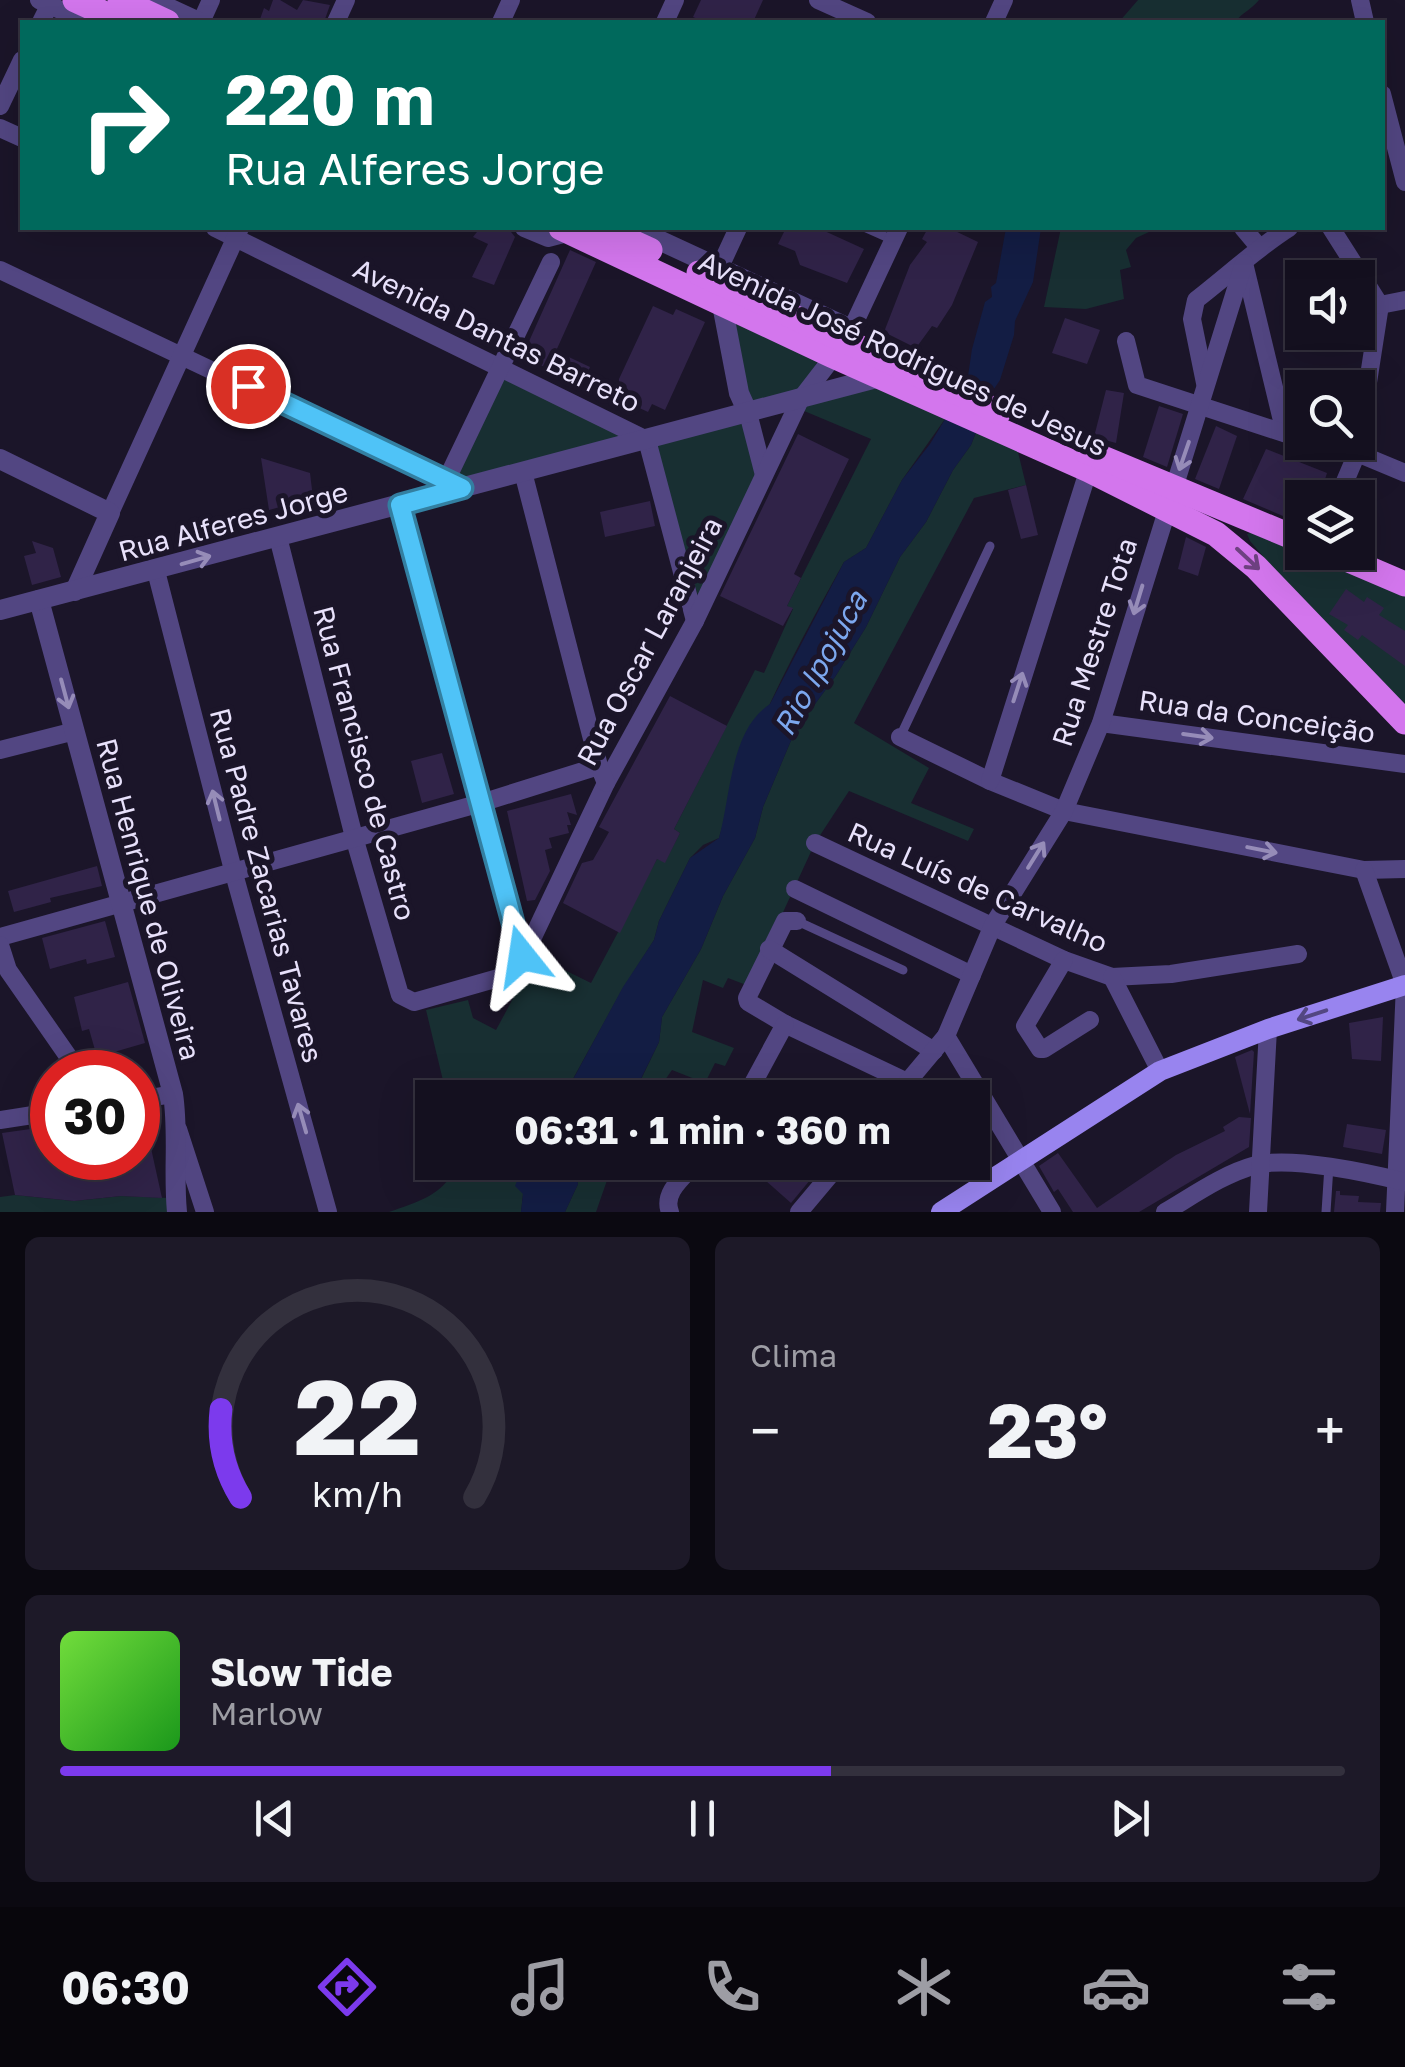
<!DOCTYPE html>
<html lang="pt">
<meta charset="utf-8">
<style>
:root{--surface:#14101f;--page:#1d1928;--text:#f1f3f6;--muted:#9d9da4;--line:#33303d;--accent:#7c3aed}
body{margin:0;font-family:"Golos Text",sans-serif;background:var(--page);color:var(--text);height:100vh;display:flex;flex-direction:column;font-size:38px;white-space:nowrap}
*{box-sizing:border-box;margin:0}
p{font-size:32px;color:var(--muted)}
.icon{flex:none;width:55px;height:55px;fill:none;stroke:currentColor;stroke-width:2;stroke-linecap:round;stroke-linejoin:round}
.map{position:relative;height:1212px;overflow:hidden}
.panel{display:flex;flex-direction:column;gap:25px;padding:25px;background:#0b0911;flex:1}
.panel>*{flex:none}
.guide{position:absolute;left:20px;top:20px;width:1365px;height:210px;border-radius:0px;box-shadow:0 10px 40px #0002,0 0 0 2px var(--line);background:#00695c;color:#fff;overflow:hidden}
.buttons{position:absolute;left:1285px;top:260px;display:grid;gap:20px}
.buttons a{display:grid;place-items:center;width:90px;height:90px;border-radius:0px;background:var(--surface);box-shadow:0 10px 40px #0002,0 0 0 2px var(--line);font-size:50px}
.speed{position:absolute;left:30px;top:1050px;display:flex;gap:20px;font-size:50px;font-weight:700;text-align:center}
.speed>*{display:grid;place-content:center;width:130px;height:130px;border-radius:50%;background:var(--surface);box-shadow:0 10px 40px #0002,0 0 0 2px var(--line);line-height:1}
.speed .limit{border:15px solid #d22;background:#fff;color:#111}
.pin{position:absolute;display:grid;place-items:center;width:85px;height:85px;color:#fff;margin:-42px;border:5px solid #fff;border-radius:50%;box-shadow:0 2px 10px #0007}
.me{position:absolute;width:110px;margin:-55px;rotate:345deg;stroke-linejoin:round;filter:drop-shadow(0 0 8px #0008)}
.turn{display:flex;align-items:center;gap:35px;height:210px;padding:0 40px;font-size:45px}
.turn .icon{width:130px;height:130px;stroke-width:2.5}
.turn b{display:block;font-size:70px;line-height:85px}
.big{font-size:75px;font-weight:700;line-height:1.1}
.panel .widget{flex:1;display:flex;flex-direction:column;justify-content:center;gap:15px;min-width:0;padding:0 35px;border-radius:15px;background:var(--page)}
.panel .dial{align-items:center;gap:0}
.dial svg{height:260px;overflow:visible;fill:none;stroke:var(--line);stroke-width:7;stroke-linecap:round;text-anchor:middle}
.dial text{fill:var(--text);stroke:none}
.song{display:flex;align-items:center;gap:30px}
.cover{width:120px;height:120px;border-radius:15px;background:linear-gradient(135deg,hsl(100 70% 55%),hsl(120 70% 35%))}
.played{height:10px;border-radius:5px;background:linear-gradient(90deg,var(--accent) 60%,var(--line) 60%)}
.keys{display:flex;justify-content:space-around;direction:ltr}
.heat{display:flex;justify-content:space-between;align-items:center;font-size:55px;direction:ltr}
.panel .tiles{flex:1;display:grid;gap:25px;grid-template-columns:1fr 1fr}
.widget:last-child{grid-column:span 2}
.trip{position:absolute;left:415px;top:1080px;width:575px;height:100px;border-radius:0px;background:var(--surface);box-shadow:0 10px 40px #0002,0 0 0 2px var(--line);font-weight:700;line-height:100px;text-align:center}
.dock{display:flex;height:160px;justify-content:space-around;align-items:center;background:#08060c;color:var(--muted)}
.dock .icon{width:70px;height:70px}
.dock .selected{color:var(--accent)}
.dock b{font-size:45px;color:var(--text)}
.map>svg:first-child{display:block}
.green{fill:#182f32}
.water{fill:#131d44}
.building{fill:#302348}
.lines{fill:none;stroke-linecap:round;stroke-linejoin:round}
.service{stroke:#524682;stroke-width:9}
.minor{stroke:#524682;stroke-width:18}
.tertiary{stroke:#524682;stroke-width:20}
.secondary{stroke:#9884ef;stroke-width:20}
.primary{stroke:#d376ed;stroke-width:25}
.oneway{stroke:#968cb8}
.oneway2{stroke:#6e4181}
.oneway3{stroke:#534782}
.route-casing{stroke:#337fa1;stroke-width:25}
.route{stroke:#4fc3f7;stroke-width:18}
.labels{text-anchor:middle;dominant-baseline:central;stroke-width:10;stroke-linejoin:round;paint-order:stroke}
.street-label{font-size:28px;fill:#e8e1fb;stroke:#1b1529}
.water-label{font-size:30px;font-style:italic;fill:#7ca7ee;stroke:#1b1529}
</style>
<div class="map">
<svg width="1405" height="1212" viewBox="0 0 1405 1212">
<rect width="100%" height="100%" fill="#1b1529"/>
<g class="green">
<path d="M 1138,0 L 1259,0 C 1252,9 1243,12 1235,22 L 1119,22 Z"/>
<polygon points="1061,228 1148,228 1149,232 1136,238 1126,250 1131,267 1120,270 1124,299 1086,309 1044,307"/>
<polygon points="723,305 822,353 798,399 749,412"/>
<polygon points="503,373 627,435 464,483 452,478"/>
<path d="M 881,379 L 952,409 L 902,480 L 866,548 L 844,562 C 795,650 746,741 719,838 L 703,845 L 690,858 L 659,921 L 654,940 L 623,988 L 563,1097 L 447,1097 L 426,1010 L 468,1000 L 473,1018 L 496,1030 L 536,956 L 591,983 L 657,859 L 665,862 L 680,833 L 674,829 L 755,670 L 764,673 L 793,609 L 787,606 L 871,439 L 797,408 Z"/>
<polygon points="747,416 762,475 701,606 652,441"/>
<polygon points="980,422 1017,448 1026,485 974,498 854,723 929,768 911,803 974,829 968,841 849,791 815,843 749,986 728,978 723,988 703,980 692,1032 734,1048 725,1066 715,1063 705,1083 672,1070 653,1097 632,1098 659,1042 662,1017 701,949 723,896 755,838 763,807 795,731 835,677 866,627 900,557 926,522 953,470 971,445"/>
<polygon points="1253,532 1405,595 1405,714 1334,639 1250,541 1247,534"/>
<path d="M 456,1163 L 524,1163 L 519,1169 L 523,1194 L 521,1212 L 389,1212 C 417,1202 448,1194 456,1163 Z"/>
<polygon points="582,1163 613,1163 596,1212 565,1212 578,1184 576,1172"/>
<polygon points="15,1195 74,1201 121,1196 168,1198 173,1212 0,1212 0,1197"/>
</g>
<g class="water">
<path d="M 1006,228 L 1041,228 L 1033,282 L 1015,321 L 1014,335 L 1000,380 L 990,395 L 971,445 L 953,470 L 926,522 L 900,557 L 866,627 L 835,677 L 795,731 L 763,807 L 755,838 L 723,896 L 701,949 L 662,1017 L 659,1042 L 632,1097 L 563,1098 L 623,987 L 654,940 L 659,921 L 690,858 L 719,838 C 731,795 730,730 770,704 L 844,562 L 866,548 L 902,480 L 930,444 L 967,383 L 972,349 L 985,302 L 992,297 L 991,287 L 996,283 Z"/>
<polygon points="524,1163 582,1163 576,1172 578,1184 565,1212 521,1212 523,1194 515,1186"/>
</g>
<g class="building">
<polygon points="273,0 280,0 297,10 303,0 330,5 324,22 259,22 264,8 269,11"/>
<polygon points="701,0 763,0 753,22 704,22 693,17"/>
<polygon points="480,228 508,228 515,237 494,285 472,277 488,244 473,237"/>
<polygon points="786,228 818,228 864,249 847,283 800,265 795,251 778,244"/>
<polygon points="928,228 949,228 978,242 952,305 937,328 932,326 916,348 884,332 910,265 927,242 922,239"/>
<polygon points="570,250 596,262 556,351 590,367 583,384 522,357"/>
<polygon points="653,306 673,315 676,309 705,322 665,410 652,404 648,412 618,398 619,379"/>
<polygon points="1065,318 1100,330 1087,364 1052,353"/>
<polygon points="1106,390 1124,393 1116,443 1094,437"/>
<polygon points="1159,406 1183,414 1167,467 1143,457"/>
<polygon points="1216,426 1237,436 1219,489 1195,479"/>
<polygon points="798,434 849,459 794,574 801,578 787,606 793,608 783,626 720,596"/>
<polygon points="1266,449 1327,473 1319,498 1302,498 1302,524 1243,499"/>
<polygon points="261,458 310,473 313,498 269,510"/>
<polygon points="1026,485 1038,535 1021,539 1008,490"/>
<polygon points="650,501 655,526 605,537 600,512"/>
<polygon points="1186,537 1206,547 1198,576 1178,569"/>
<polygon points="32,541 53,548 61,577 32,585 24,556 36,553"/>
<polygon points="1346,589 1364,602 1367,597 1384,608 1379,615 1405,631 1405,666 1362,635 1358,640 1344,630 1348,625 1329,614"/>
<polygon points="670,696 727,726 674,829 680,833 665,863 657,859 620,933 563,903 582,863 593,860 609,832 599,827"/>
<polygon points="442,753 454,794 422,803 411,761"/>
<polygon points="571,794 577,815 567,812 571,825 567,825 569,833 549,838 552,848 545,850 550,871 535,900 527,901 507,811"/>
<polygon points="97,866 102,886 50,898 51,902 14,912 8,891"/>
<polygon points="105,921 115,957 87,964 86,959 50,969 42,938"/>
<polygon points="128,982 145,1043 97,1057 89,1029 82,1031 74,997"/>
<polygon points="1383,1017 1381,1061 1352,1059 1349,1023"/>
<polygon points="1252,1050 1254,1052 1250,1114 1235,1057"/>
<polygon points="138,1112 143,1112 162,1198 121,1196 74,1201 15,1195 2,1133 52,1126 52,1158 138,1158"/>
<polygon points="1239,1117 1251,1118 1249,1147 1139,1212 1073,1212 1058,1189 1054,1192 1039,1166 1058,1153 1097,1208 1176,1155 1225,1131 1223,1127"/>
<polygon points="1347,1124 1386,1130 1382,1154 1343,1147"/>
<polygon points="780,1162 802,1162 815,1174 791,1203 765,1180"/>
<polygon points="1336,1191 1340,1191 1340,1195 1359,1196 1358,1202 1381,1203 1380,1212 1334,1212"/>
</g>
<g class="lines">
<g class="service">
<polyline points="866,228 893,240"/>
<polyline points="900,737 990,546"/>
<polyline points="797,921 903,970"/>
<polyline points="1326,1212 1329,1166"/>
</g>
<g class="minor">
<polyline points="39,0 86,22"/>
<polyline points="818,0 867,22"/>
<polyline points="1360,0 1365,22"/>
<polyline points="41,22 52,0"/>
<polyline points="201,22 211,0"/>
<polyline points="336,22 346,0"/>
<polyline points="501,22 511,0"/>
<polyline points="665,22 675,0"/>
<polyline points="994,22 1004,0"/>
<polyline points="1382,94 1405,182"/>
<polyline points="0,106 22,60"/>
<polyline points="0,128 22,138"/>
<polyline points="215,228 647,440 695,621"/>
<polyline points="524,228 548,238 571,232"/>
<polyline points="1243,228 1259,247"/>
<polyline points="1331,228 1380,305 1357,453 1338,498"/>
<polyline points="1244,263 1285,433"/>
<polyline points="719,269 738,228"/>
<polyline points="0,270 462,489"/>
<polyline points="1380,305 1405,300"/>
<polyline points="1126,341 1137,385 1302,439"/>
<path d="M 1205,383 L 1192,319 L 1196,300 C 1227,276 1256,249 1289,228"/>
<polyline points="748,413 764,475"/>
<polyline points="1312,442 1334,450 1357,453 1405,473"/>
<polyline points="523,472 599,766"/>
<polyline points="446,481 551,262"/>
<polyline points="400,505 522,956"/>
<polyline points="110,513 240,228"/>
<polyline points="278,537 354,837 400,995 414,1002 516,973 606,783 695,621 800,400 847,339 899,228"/>
<polyline points="156,571 233,870 328,1212"/>
<polyline points="1101,723 1405,764"/>
<polyline points="900,737 990,781 1064,811 1364,870 1405,869"/>
<polyline points="0,750 75,731"/>
<polyline points="990,781 1091,462"/>
<polyline points="815,843 1064,960 1112,977 1171,974 1298,954"/>
<polyline points="1364,870 1405,985 1395,1212"/>
<polyline points="795,889 972,975"/>
<polyline points="797,921 785,921 747,998 748,1002 785,1024 907,1082"/>
<polyline points="0,937 481,803 599,766 606,783"/>
<polyline points="0,945 8,970 79,1072"/>
<polyline points="769,949 934,1051"/>
<polyline points="1064,960 1025,1026 1040,1049 1044,1049 1090,1020"/>
<polyline points="1112,977 1160,1071"/>
<polyline points="946,1036 1052,1212"/>
<polyline points="745,1098 785,1024"/>
<polyline points="894,1098 946,1036 993,925 1064,811 1101,723 1244,263"/>
<polyline points="138,1100 173,1094"/>
<polyline points="0,1120 52,1112"/>
<polyline points="178,1129 205,1212"/>
<path d="M 670,1212 C 662,1192 684,1177 697,1162"/>
<polyline points="799,1212 841,1162"/>
<path d="M 1165,1212 C 1194,1195 1223,1174 1256,1165 C 1291,1156 1369,1173 1405,1182"/>
<polyline points="1258,1212 1268,1029"/>
</g>
<g class="tertiary">
<polyline points="151,0 199,22"/>
<polyline points="633,228 851,329"/>
<polyline points="720,294 739,393 748,413"/>
<polyline points="0,459 110,513 75,591"/>
<path d="M 39,600 L 173,1094 C 179,1134 173,1172 177,1212"/>
<polyline points="0,610 880,377"/>
</g>
<polyline class="secondary" points="941,1212 1160,1071 1268,1029 1405,985"/>
<g class="primary">
<polyline points="75,0 123,22"/>
<polyline points="120,0 167,22"/>
<polyline points="561,228 831,355 1089,470 1216,534 1256,567 1405,722"/>
<polyline points="602,228 650,250"/>
<polyline points="699,273 999,412"/>
<polyline points="1086,451 1302,541"/>
<polyline points="1330,552 1405,584"/>
</g>
</g>
<defs><path id="oneway-shaft" d="M-6 0H5M1.5-3L5.5 0L1.5 3" fill="none" stroke-width="1.6" stroke-linecap="round" stroke-linejoin="round" transform="scale(2.5)"/></defs>
<g class="oneway">
<use href="#oneway-shaft" transform="translate(1184 456) rotate(109)"/>
<use href="#oneway-shaft" transform="translate(196 560) rotate(-16)"/>
<use href="#oneway-shaft" transform="translate(1138 600) rotate(107)"/>
<use href="#oneway-shaft" transform="translate(1018 687) rotate(-72)"/>
<use href="#oneway-shaft" transform="translate(65 694) rotate(75)"/>
<use href="#oneway-shaft" transform="translate(1198 736) rotate(8)"/>
<use href="#oneway-shaft" transform="translate(216 805) rotate(-104)"/>
<use href="#oneway-shaft" transform="translate(1262 850) rotate(11)"/>
<use href="#oneway-shaft" transform="translate(1036 855) rotate(-58)"/>
<use href="#oneway-shaft" transform="translate(302 1118) rotate(-106)"/>
</g>
<use class="oneway2" href="#oneway-shaft" transform="translate(1248 559) rotate(43)"/>
<use class="oneway3" href="#oneway-shaft" transform="translate(1312 1015) rotate(162)"/>
<g class="lines">
<g class="route-casing">
<polyline id="route" points="248,386 462,488 400,505 522,956"/>
</g>
<use href="#route" class="route"/>
</g>
<g class="labels">
<g class="street-label">
<text transform="translate(497 335) rotate(26)">Avenida Dantas Barreto</text>
<text transform="translate(903 353) rotate(25)">Avenida José Rodrigues de Jesus</text>
<text transform="translate(233 521) rotate(-15)">Rua Alferes Jorge</text>
<text transform="translate(649 641) rotate(-62)">Rua Oscar Laranjeira</text>
<text transform="translate(1094 642) rotate(-72)">Rua Mestre Tota</text>
<text transform="translate(1257 716) rotate(8)">Rua da Conceição</text>
<text transform="translate(365 763) rotate(75)">Rua Francisco de Castro</text>
<text transform="translate(267 885) rotate(75)">Rua Padre Zacarias Tavares</text>
<text transform="translate(978 887) rotate(24)">Rua Luís de Carvalho</text>
<text transform="translate(149 899) rotate(75)">Rua Henrique de Oliveira</text>
</g>
<g class="water-label">
<text transform="translate(820 663) rotate(-61)">Rio Ipojuca</text>
</g>
</g>
</svg>
<div class="buttons">
<a><svg class="icon" aria-label="sound" viewBox="0 0 24 24"><path d="M4 9h4l5-4v14l-5-4H4zM17 9q2 3 0 6"/></svg></a>
<a><svg class="icon" aria-label="search" viewBox="0 0 24 24"><circle cx="10" cy="10" r="6"/><path d="M15 15l6 6"/></svg></a>
<a><svg class="icon" aria-label="layers" viewBox="0 0 24 24"><path d="M12 4l9 5-9 5-9-5zM3 14l9 5 9-5"/></svg></a>
</div>
<div class="speed"><div class="limit">30</div></div>
<div class="pin" style="left:248px;top:386px;background:#d93025"><svg class="icon" aria-label="arrive" viewBox="0 0 24 24"><path d="M6 21V4h12l-3 4 3 4H6"/></svg></div>
<svg class="me" style="left:522px;top:956px" viewBox="-20 -20 40 40"><path d="M0-17L14 15 0 8-14 15z" fill="#4fc3f7" stroke="#fff" stroke-width="4"/></svg>
<div class="trip">06:31 · 1 min · 360 m</div>
<div class="guide">
<div class="turn"><svg class="icon" aria-label="right" viewBox="0 0 24 24"><path d="M7 20v-9h11M14 6l5 5-5 5"/></svg><div><b>220 m</b>Rua Alferes Jorge</div></div>
</div>
</div>
<section class="panel">
<div class="tiles">
<div class="widget dial"><svg viewBox="0 0 100 80">
<path d="M14 69A42 42 0 1 1 86 69"/>
<path d="M14 69A42 42 0 0 1 8 42" stroke="#7c3aed"/>
<text x="50" y="56" font-size="32" font-weight="700">22</text>
<text x="50" y="72" font-size="11">km/h</text>
</svg></div>
<div class="widget"><p>Clima</p>
<div class="heat"><a>−</a><b class="big">23°</b><a>+</a></div>
</div>
<div class="widget">
<div class="song"><i class="cover"></i><div><b>Slow Tide</b><p>Marlow</p></div></div>
<div class="played"></div>
<div class="keys"><svg class="icon" aria-label="previous" viewBox="0 0 24 24"><path d="M18 5L8 12l10 7zM5 5v14"/></svg><svg class="icon" aria-label="pause" viewBox="0 0 24 24"><path d="M8 5v14M16 5v14"/></svg><svg class="icon" aria-label="next" viewBox="0 0 24 24"><path d="M6 5l10 7-10 7zM19 5v14"/></svg></div>
</div>
</div>
</section>
<nav class="dock">
<b>06:30</b>
<svg class="icon selected" aria-label="directions" viewBox="0 0 24 24"><path d="M12 3l9 9-9 9-9-9zM9 14v-3h6M13 9l2 2-2 2"/></svg>
<svg class="icon" aria-label="music" viewBox="0 0 24 24"><path d="M9 18V5l10-2v13"/><circle cx="6" cy="18" r="3"/><circle cx="16" cy="16" r="3"/></svg>
<svg class="icon" aria-label="phone" viewBox="0 0 24 24"><path d="M5 4h4l2 5-3 2q2 4 5 5l2-3 5 2v4C11 20 4 13 5 4z"/></svg>
<svg class="icon" aria-label="climate" viewBox="0 0 24 24"><path d="M12 3v18M4 7l16 10M4 17L20 7"/></svg>
<svg class="icon" aria-label="car" viewBox="0 0 24 24"><path d="M5 17H2v-5l4-1 3-4h7l3 4 3 1v5h-3M9 17h6M6 11h13"/><circle cx="7" cy="17" r="2"/><circle cx="17" cy="17" r="2"/></svg>
<svg class="icon" aria-label="filters" viewBox="0 0 24 24"><path d="M4 7h16M4 17h16"/><circle cx="9" cy="7" r="2"/><circle cx="15" cy="17" r="2"/></svg>
</nav>
